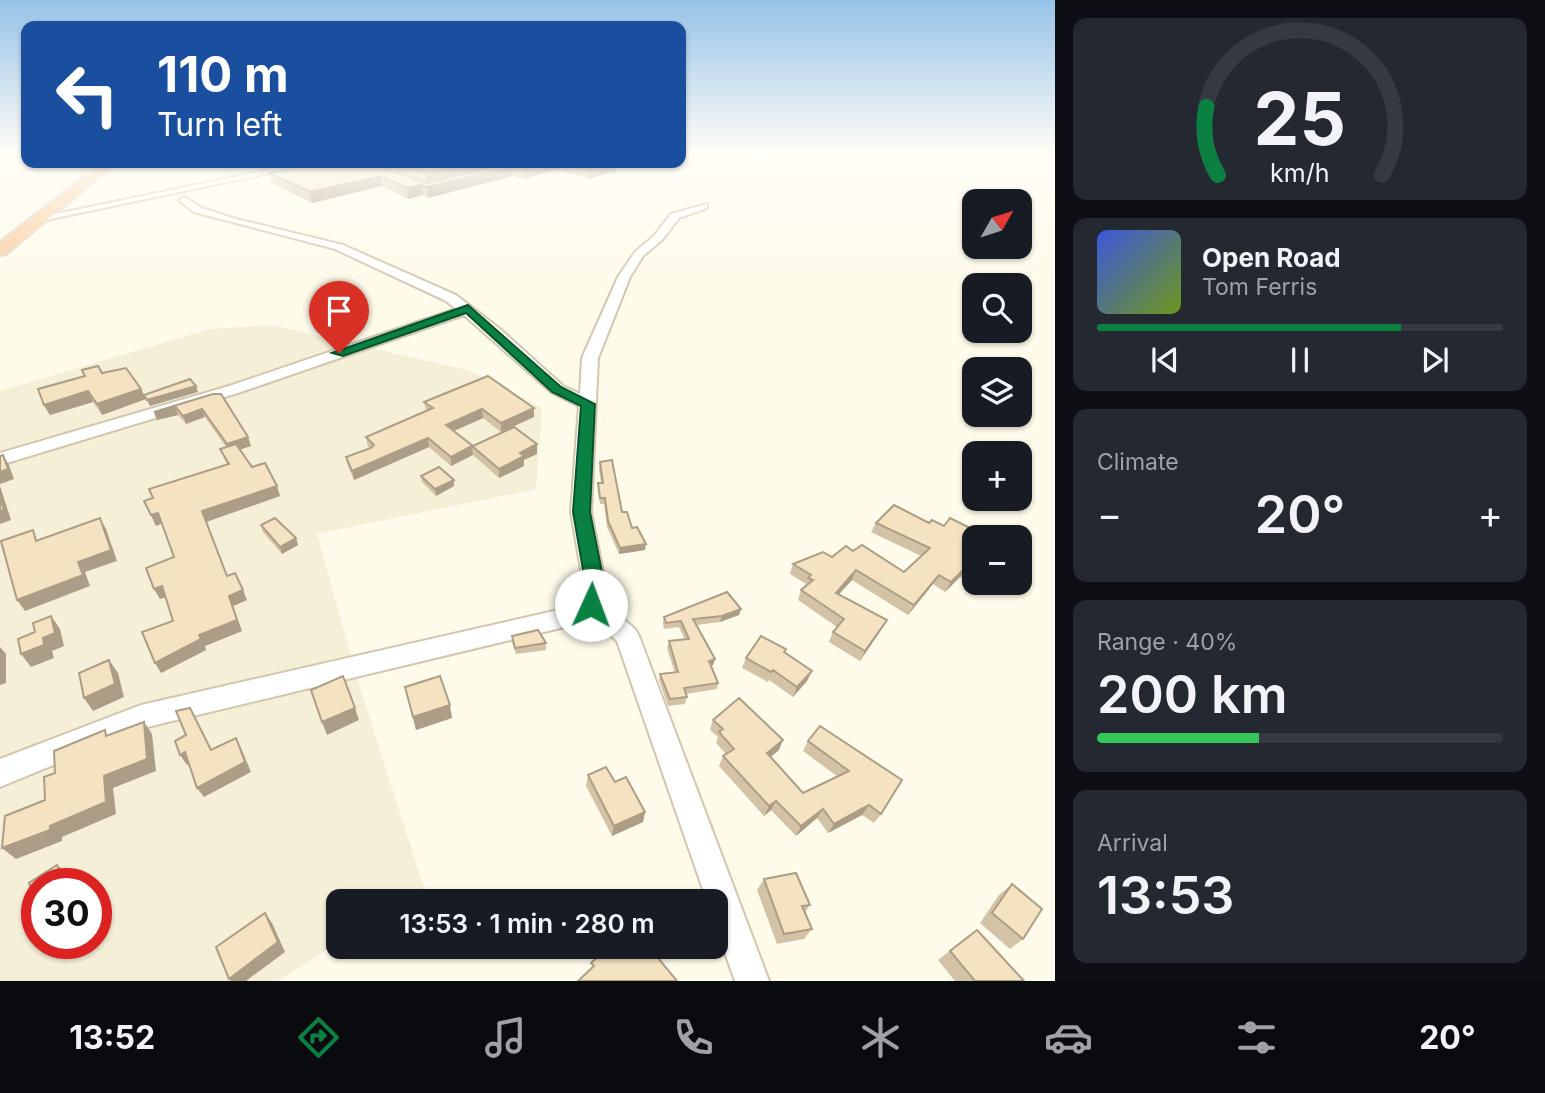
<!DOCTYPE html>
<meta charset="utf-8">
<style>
:root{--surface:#171b24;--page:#242831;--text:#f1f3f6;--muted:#9ea1a6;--line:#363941;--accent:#0b8043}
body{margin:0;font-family:Inter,sans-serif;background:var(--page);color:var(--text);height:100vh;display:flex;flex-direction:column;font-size:26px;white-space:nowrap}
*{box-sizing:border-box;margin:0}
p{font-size:23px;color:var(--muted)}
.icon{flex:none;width:38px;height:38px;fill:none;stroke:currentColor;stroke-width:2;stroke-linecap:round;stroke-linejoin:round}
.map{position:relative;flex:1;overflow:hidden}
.side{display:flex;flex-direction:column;gap:18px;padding:18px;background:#0d0f14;width:490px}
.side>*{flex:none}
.hud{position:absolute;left:21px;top:21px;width:665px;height:147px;border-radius:14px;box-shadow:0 2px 5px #0004;background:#1a4fa0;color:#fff;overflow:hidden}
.needle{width:46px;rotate:51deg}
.controls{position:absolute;left:962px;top:189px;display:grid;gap:14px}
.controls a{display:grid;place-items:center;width:70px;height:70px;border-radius:14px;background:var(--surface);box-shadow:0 2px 5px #0004;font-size:35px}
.speed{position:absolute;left:21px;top:868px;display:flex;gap:14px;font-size:35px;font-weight:700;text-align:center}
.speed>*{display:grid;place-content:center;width:91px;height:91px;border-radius:50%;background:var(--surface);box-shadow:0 2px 5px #0004;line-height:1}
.speed .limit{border:10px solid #d22;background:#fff;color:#111}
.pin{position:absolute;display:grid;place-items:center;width:60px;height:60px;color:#fff;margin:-72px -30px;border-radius:50% 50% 50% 0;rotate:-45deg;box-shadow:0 0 7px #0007}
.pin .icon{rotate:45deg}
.me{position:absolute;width:77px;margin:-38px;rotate:2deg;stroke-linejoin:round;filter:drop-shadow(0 0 5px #0008)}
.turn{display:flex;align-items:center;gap:24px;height:147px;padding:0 21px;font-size:32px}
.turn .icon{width:91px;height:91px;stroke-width:2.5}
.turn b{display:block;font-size:49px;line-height:60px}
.big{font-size:52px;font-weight:600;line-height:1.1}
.side .tile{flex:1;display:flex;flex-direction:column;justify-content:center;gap:10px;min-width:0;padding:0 24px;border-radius:14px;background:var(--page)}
.side .dial{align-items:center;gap:0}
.dial svg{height:182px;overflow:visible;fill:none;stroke:var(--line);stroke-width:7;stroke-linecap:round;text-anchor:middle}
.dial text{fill:var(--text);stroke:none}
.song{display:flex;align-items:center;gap:21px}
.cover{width:84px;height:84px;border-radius:10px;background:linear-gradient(135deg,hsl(230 70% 55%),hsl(80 70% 35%))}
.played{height:7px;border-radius:4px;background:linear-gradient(90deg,var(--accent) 75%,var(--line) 75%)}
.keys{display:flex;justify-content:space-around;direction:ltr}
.heat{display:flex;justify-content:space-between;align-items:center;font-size:38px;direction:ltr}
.charge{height:10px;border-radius:5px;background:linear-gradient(90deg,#34c759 40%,var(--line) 0)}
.trip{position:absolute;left:326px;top:889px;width:402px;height:70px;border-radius:14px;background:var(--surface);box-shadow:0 2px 5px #0004;font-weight:600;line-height:70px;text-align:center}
.menu{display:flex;height:112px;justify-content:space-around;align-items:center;background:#090b0e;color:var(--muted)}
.menu .icon{width:49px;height:49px}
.menu .selected{color:var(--accent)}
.menu b{font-size:32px;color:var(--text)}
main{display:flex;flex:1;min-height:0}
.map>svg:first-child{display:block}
.residential{fill:#f6efd8;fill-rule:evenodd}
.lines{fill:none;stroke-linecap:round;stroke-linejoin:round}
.minor-casing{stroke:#d2c6ae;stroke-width:4}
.highway-casing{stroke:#ddd8d0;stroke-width:4}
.minor{fill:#fff;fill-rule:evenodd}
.highway{fill:#facd9f;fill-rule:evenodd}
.wall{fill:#d3c2a5}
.shaded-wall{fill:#ac9e86}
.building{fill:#f5e2c0;stroke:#ac9e86;stroke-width:2}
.route{fill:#0b8043;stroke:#07532c;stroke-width:2}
</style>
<main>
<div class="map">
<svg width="1055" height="981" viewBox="0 0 1055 981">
<rect width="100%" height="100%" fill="#fefbea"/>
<path class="residential" d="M 272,325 L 471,371 L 542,408 L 536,489 L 317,534 L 360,688 L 424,888 L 404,901 L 338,901 L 338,943 L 278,981 L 0,981 L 0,391 L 210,329 ZM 37,884 L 96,884 L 96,943 L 37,943 Z"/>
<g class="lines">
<g class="minor-casing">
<g id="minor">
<polygon points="302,163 318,163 41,221 36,218"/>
<polygon points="184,197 202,208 232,218 343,245 456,295 500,329 563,386 580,394 582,358 618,277 635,252 654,236 671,214 707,204 707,208 679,218 662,240 643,256 630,277 598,358 591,512 606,587 603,602 635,629 639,636 769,981 735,981 716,927 716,901 707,901 617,641 590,617 573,625 143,728 0,787 0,759 141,705 567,608 581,600 584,587 571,512 579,406 551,392 464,315 241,392 0,465 0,453 229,386 456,309 446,301 335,249 194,212 179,200"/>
</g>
</g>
<g class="highway-casing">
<polygon id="highway" points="102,163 116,163 6,254 0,255 0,242"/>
</g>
<use href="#minor" class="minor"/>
<use href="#highway" class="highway"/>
</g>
<g class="wall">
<polygon points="383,163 616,163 616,171 588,179 559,169 523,179 513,176 428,198 423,195 408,199 382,186 312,203 272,183 269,173 284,171 282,164 335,167 427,183 457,176 427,182 384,167"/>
<polygon points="102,373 141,389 146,399 102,415 93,402 50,415 44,405"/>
<polygon points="213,394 251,446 240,449 252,467 280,496 206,522 227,576 247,600 233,606 242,631 205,646 206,650 161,673 173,621 166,597 160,599 174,557 162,523 156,526 151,515 227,465 220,449 226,447 205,417 186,424 178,415 157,420 154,412"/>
<polygon points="424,402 534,408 534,417 501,432 483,418 454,431 473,446 537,454 524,460 524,466 499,478 473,455 451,466 429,447 354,480 348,466 346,457 370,448 368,447 366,437 426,411"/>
<polygon points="600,462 622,512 645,550 619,554 607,527 604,504 600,504 598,489 598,483 601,483 599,469"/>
<polygon points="421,476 454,486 436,496 422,482"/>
<polygon points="876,523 929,523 969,531 975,575 969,581 960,577 945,592 933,584 908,615 852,580 839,594 881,630 860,661 829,642 833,632 837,627 798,600 801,590 806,584 790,574 793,564 832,557 853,551 904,572 921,556 871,532"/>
<polygon points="261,525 296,538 298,545 282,554 263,532"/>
<polygon points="741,609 739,615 720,622 696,625 715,659 713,665 711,666 718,683 717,689 686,694 687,697 685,704 668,706 659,680 660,674 675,673 667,648 669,641 685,640 679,627 664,629 663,623 664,617"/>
<polygon points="512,636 546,643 546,650 516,654 512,642"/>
<polygon points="785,652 812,671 807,681 793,697 769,680 768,682 742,668 746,658"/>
<polygon points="405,687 452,718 416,730"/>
<polygon points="713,720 779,750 771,757 803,793 837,776 803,751 808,741 820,726 881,814 874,823 862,815 828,833 817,818 796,836 771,810 764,816 719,766 723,756 726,754 716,743 718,737 710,730"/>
<polygon points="588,775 615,782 645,812 643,822 612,836 586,786"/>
<polygon points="764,879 810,905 805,912 812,929 804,939 777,944 757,890"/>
<polygon points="1012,884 1023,939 1010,949 980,923 999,895"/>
<polygon points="977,930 1024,981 955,981 938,960"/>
</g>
<g class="shaded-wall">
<polygon points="475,163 522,163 427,182 426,172"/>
<polygon points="546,163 559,163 559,169 523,179 523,169"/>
<polygon points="611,163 616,163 616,171 588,179 588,169"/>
<polygon points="513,166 513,176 428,198 427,187"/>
<polygon points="381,176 382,186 312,203 310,192"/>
<polygon points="422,185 423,195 408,199 407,188"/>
<polygon points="196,386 198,392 150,406 147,400"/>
<polygon points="141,389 146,399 102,415 97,404"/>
<polygon points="88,391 93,402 50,415 44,405"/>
<polygon points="175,406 178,415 157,420 154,412"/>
<polygon points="534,408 534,417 501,432 501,423"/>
<polygon points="202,409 205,417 186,424 183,416"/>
<polygon points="482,409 483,418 447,434 446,425"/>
<polygon points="248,437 251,446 230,453 227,444"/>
<polygon points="428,438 429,447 354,480 352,471"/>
<polygon points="537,444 537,454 524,460 524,466 499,478 499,469 520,453"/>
<polygon points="472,446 473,455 451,466 451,457"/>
<polygon points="3,455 9,465 14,479 0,484 0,472"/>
<polygon points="454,480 454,486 436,496 435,489"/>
<polygon points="0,486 11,520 0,524"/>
<polygon points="277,486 280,496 206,522 202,511"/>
<polygon points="158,513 163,523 156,526 151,515"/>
<polygon points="100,518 106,529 117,561 85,572 90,586 25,611 17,600 78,562"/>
<polygon points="296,538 298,545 282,554 280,547"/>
<polygon points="646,544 645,550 619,554 620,548"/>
<polygon points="966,567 960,577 945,592 951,582"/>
<polygon points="856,570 852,580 832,602 836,593"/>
<polygon points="939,575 933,584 908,615 914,605"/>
<polygon points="162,586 168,596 160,599 154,589"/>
<polygon points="243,590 247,600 233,606 242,631 205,646 206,650 161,673 155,663 199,635 229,596"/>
<polygon points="741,609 739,615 720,622 722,616"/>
<polygon points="51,616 60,629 64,646 52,651 54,658 31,667 21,654"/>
<polygon points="887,620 881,630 860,661 865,651"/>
<polygon points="0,647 6,654 6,683 0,685"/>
<polygon points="715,659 713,665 707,667 709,661"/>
<polygon points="109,660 118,673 124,697 93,711 84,698"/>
<polygon points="812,671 807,681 793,697 797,687"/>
<polygon points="450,705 452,718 416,730 413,717"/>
<polygon points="355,708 359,720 327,735 322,722"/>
<polygon points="144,722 152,734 156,771 113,788 116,814 62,837 62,841 16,859 2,848 50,826"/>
<polygon points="236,738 241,748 251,772 204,797 197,788"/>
<polygon points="783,740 779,750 763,763 767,753"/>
<polygon points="185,752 192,762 187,765 180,755"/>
<polygon points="776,801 771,810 764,816 769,806"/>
<polygon points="869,805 862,815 828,833 834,824"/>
<polygon points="823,809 817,818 796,836 801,826"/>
<polygon points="645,812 643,822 612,836 614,826"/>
<polygon points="57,865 63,870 68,884 64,884"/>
<polygon points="265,913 272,923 285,952 246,981 231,981 229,979"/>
</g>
<g class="building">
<polygon points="291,163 324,163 335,167 355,163 375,165 427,183 513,163 546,163 523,169 513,166 427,187 422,185 407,188 381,176 310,192 269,173 291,169 282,164"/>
<polygon points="399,163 475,163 426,172"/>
<polygon points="570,163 611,163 588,169"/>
<polygon points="98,366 102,373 126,368 141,389 97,404 88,391 44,405 38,389 85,376 82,370"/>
<polygon points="488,376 534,408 501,423 482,409 446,425 473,446 514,427 537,444 520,453 524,456 499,469 472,446 451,457 428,438 352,471 346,457 371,448 374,445 366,437 433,408 424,402"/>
<polygon points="190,379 196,386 147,400 144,395"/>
<polygon points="213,394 221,394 248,437 227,444 202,409 183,416 175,406 154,412"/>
<polygon points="236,444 252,467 265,463 277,486 202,511 227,576 235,573 243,590 229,596 237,620 199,635 201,639 155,663 142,632 173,621 162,586 154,589 146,568 174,557 158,513 151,515 144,501 153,498 149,489 229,464 220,449"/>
<polygon points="3,455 8,469 0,472 0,456"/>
<polygon points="612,460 622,512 627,512 632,528 637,527 646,544 620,548 608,521 605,498 600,498 598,483 603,483 600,462"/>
<polygon points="439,467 454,480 435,489 421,476"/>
<polygon points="0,497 4,510 0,511"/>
<polygon points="894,505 929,523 932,520 944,526 950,518 970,528 968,531 983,537 975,537 974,572 966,567 951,582 939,575 914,605 856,570 836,593 887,620 865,651 833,632 844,619 801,590 813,580 808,578 811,575 793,564 823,552 832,557 846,546 853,551 862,545 904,572 930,548 876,523"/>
<polygon points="100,518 111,550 78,562 83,575 17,600 1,541 33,530 36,541"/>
<polygon points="275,518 296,538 280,547 261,525"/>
<polygon points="727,592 741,609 722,616 693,619 715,659 709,661 718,683 684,688 687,697 670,699 660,674 678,672 669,641 689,639 681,621 666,623 664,617"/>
<polygon points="51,616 55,633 43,638 44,645 21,654 18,639 35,632 33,623"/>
<polygon points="538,630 546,643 515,648 512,636"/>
<polygon points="761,636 786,649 784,652 812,671 797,687 773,670 771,672 746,658"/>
<polygon points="109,660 115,684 84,698 79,673"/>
<polygon points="343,676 355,708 322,722 311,690"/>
<polygon points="440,676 450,705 413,717 405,687"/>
<polygon points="739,698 783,740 767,753 803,793 849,771 808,741 820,726 902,780 881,814 869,805 834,824 823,809 801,826 776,801 769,806 723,756 734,749 719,732 723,729 713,720"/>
<polygon points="190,708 211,750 236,738 245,762 197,788 185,752 180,755 175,741 186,735 176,711"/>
<polygon points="144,722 147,759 104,776 106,802 50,826 50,830 2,848 5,816 45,800 44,777 55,773 54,751 105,730 106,736"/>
<polygon points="606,767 615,782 626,777 645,812 614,826 588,775"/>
<polygon points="57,865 64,884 37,884 37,904 29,883"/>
<polygon points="796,873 810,905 802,906 812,929 784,934 764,879"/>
<polygon points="1012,884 1042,909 1023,939 992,913"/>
<polygon points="265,913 278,942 229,979 216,947"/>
<polygon points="977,930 1024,981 975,981 950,951"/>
<polygon points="608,947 649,947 677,981 578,981 594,966 591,963"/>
</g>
<linearGradient id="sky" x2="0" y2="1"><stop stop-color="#96c2e8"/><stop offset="0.53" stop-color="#fffdf6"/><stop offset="1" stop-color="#fffdf6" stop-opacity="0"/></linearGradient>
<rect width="1055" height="289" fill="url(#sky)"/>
<polygon class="route" points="468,305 561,387 595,404 590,512 605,587 598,610 585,610 582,605 586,587 573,512 581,406 552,392 466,313 343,356 332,353"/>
</svg>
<div class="controls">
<a><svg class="needle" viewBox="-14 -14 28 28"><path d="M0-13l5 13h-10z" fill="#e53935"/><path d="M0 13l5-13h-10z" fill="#9ea1a6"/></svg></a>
<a><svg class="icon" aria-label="search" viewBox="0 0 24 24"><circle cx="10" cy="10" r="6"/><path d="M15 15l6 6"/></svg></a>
<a><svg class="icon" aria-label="layers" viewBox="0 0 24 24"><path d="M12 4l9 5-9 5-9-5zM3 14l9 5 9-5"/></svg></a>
<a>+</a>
<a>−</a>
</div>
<div class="speed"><div class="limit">30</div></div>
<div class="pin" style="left:339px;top:353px;background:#d93025"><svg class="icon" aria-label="arrive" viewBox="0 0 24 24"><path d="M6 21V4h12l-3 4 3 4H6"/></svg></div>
<svg class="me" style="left:591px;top:605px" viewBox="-20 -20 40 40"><circle r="19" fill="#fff"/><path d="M0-13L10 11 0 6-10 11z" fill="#0b8043"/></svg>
<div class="trip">13:53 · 1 min · 280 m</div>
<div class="hud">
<div class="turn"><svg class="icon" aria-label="left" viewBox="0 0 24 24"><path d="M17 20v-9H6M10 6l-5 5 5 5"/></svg><div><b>110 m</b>Turn left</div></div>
</div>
</div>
<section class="side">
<div class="tile dial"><svg viewBox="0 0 100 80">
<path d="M14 69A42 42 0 1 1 86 69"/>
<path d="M14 69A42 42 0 0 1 9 39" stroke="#0b8043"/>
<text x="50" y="56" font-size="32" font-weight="700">25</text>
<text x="50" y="72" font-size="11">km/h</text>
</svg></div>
<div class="tile">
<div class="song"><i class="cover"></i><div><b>Open Road</b><p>Tom Ferris</p></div></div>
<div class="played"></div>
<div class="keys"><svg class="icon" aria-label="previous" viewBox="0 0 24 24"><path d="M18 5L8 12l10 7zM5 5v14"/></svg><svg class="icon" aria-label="pause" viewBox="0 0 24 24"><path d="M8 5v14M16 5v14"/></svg><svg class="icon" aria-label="next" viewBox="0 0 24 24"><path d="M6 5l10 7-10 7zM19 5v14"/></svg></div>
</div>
<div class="tile"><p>Climate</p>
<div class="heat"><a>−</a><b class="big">20°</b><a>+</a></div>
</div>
<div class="tile"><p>Range · 40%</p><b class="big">200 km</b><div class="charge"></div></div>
<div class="tile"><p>Arrival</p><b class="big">13:53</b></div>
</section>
</main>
<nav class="menu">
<b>13:52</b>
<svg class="icon selected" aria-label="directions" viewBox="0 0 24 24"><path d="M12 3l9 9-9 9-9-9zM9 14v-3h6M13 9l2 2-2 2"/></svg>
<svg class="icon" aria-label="music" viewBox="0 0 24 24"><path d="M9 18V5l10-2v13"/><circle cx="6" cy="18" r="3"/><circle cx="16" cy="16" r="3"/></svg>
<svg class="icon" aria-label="phone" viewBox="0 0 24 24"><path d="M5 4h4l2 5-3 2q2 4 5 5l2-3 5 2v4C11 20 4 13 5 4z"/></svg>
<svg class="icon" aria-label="climate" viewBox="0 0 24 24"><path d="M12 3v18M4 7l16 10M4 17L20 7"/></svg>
<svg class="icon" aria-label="car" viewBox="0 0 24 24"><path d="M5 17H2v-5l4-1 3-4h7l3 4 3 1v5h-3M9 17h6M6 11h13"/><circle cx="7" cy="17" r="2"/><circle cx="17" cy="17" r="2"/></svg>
<svg class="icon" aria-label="filters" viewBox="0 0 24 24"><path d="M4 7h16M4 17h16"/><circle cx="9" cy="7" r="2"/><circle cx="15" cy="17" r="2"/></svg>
<b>20°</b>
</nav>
